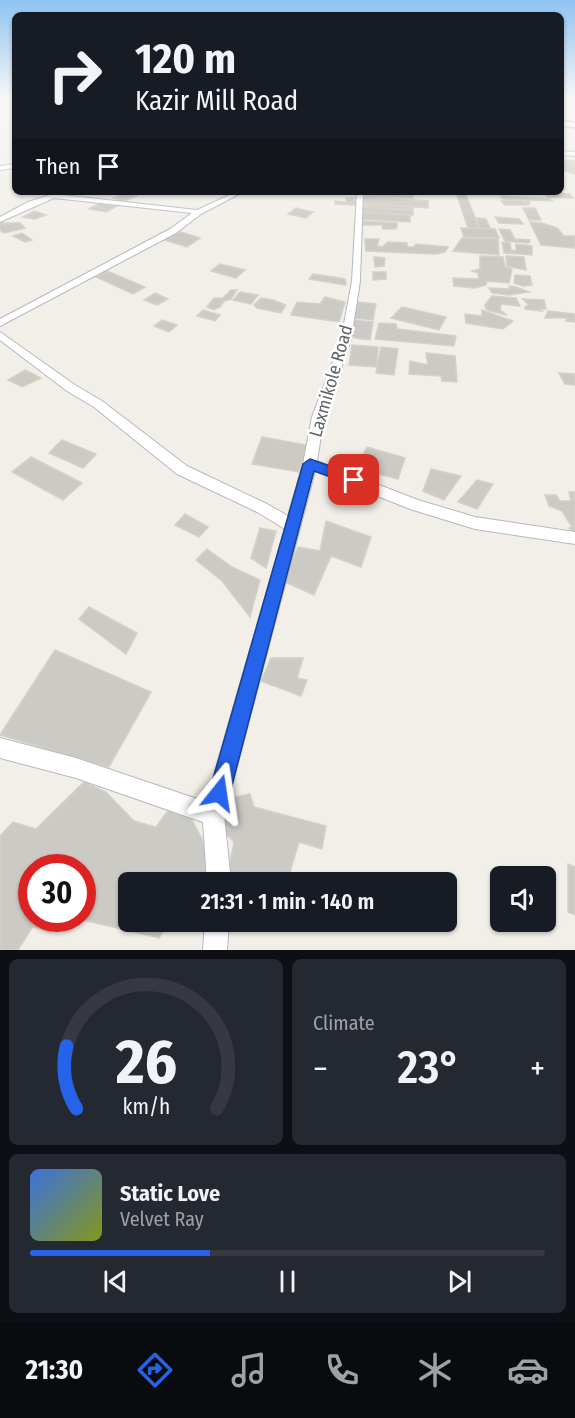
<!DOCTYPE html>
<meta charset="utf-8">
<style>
:root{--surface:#171b24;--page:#242831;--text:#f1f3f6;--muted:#9ea1a6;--line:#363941;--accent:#2563eb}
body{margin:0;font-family:"Fira Sans Condensed",sans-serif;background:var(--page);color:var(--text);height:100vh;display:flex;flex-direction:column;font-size:22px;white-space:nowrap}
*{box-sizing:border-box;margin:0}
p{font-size:20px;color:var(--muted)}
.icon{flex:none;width:33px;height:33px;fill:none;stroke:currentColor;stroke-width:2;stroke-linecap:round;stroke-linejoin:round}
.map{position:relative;height:950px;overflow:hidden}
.side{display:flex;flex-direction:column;gap:9px;padding:9px;background:#0d0f14;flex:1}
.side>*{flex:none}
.guide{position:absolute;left:12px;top:12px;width:552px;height:183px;border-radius:9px;box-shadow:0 2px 4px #0004;background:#171b24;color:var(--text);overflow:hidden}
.tools{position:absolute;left:490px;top:866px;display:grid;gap:12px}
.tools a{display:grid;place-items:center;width:66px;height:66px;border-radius:9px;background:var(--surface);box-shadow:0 2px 4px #0004;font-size:30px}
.speed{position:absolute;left:18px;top:854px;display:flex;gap:12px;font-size:30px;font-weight:700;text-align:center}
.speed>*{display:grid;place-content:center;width:78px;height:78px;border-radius:50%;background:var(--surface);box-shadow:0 2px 4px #0004;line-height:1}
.speed .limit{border:9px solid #d22;background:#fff;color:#111}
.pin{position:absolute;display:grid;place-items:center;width:51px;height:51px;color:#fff;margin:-26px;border-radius:12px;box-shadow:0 3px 9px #0006}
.me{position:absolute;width:66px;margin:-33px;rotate:15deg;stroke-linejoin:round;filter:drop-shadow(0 0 4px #0008)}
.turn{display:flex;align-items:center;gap:21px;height:126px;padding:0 24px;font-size:27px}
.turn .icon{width:78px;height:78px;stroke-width:2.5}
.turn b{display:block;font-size:42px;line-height:51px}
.then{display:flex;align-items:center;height:57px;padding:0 24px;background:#0003;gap:12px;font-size:22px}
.big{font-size:45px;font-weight:600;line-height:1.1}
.side .card{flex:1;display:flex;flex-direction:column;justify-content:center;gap:9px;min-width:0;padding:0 21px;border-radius:9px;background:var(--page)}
.side .dial{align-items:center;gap:0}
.dial svg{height:156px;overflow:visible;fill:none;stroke:var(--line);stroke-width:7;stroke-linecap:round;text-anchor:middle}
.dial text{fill:var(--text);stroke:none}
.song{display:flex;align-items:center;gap:18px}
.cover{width:72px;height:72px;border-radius:9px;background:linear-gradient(135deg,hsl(220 70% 55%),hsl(70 70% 35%))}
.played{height:6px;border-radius:3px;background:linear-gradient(90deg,var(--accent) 35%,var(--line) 35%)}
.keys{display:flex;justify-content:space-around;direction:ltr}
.heat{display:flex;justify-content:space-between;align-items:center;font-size:33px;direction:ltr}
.side .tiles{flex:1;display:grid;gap:9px;grid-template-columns:1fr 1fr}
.card:last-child{grid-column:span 2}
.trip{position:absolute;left:118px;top:872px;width:339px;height:60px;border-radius:9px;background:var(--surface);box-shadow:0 2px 4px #0004;font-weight:600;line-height:60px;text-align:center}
.menu{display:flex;height:96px;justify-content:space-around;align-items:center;background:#090b0e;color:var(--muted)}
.menu .icon{width:42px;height:42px}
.menu .selected{color:var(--accent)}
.menu b{font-size:27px;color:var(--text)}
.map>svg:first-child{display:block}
.building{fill:#cccac5;stroke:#d6d1c6;stroke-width:1.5}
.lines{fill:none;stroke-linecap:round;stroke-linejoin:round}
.minor-casing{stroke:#b5b8bc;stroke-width:2}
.tertiary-casing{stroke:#b5b8bc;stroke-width:4}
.minor{fill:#fff;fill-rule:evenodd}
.tertiary{fill:#fff;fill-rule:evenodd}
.rail{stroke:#b6b7b8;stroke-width:1.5;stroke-dasharray:1 3;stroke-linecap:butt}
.route{fill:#2563eb;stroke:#184099;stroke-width:1.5}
.labels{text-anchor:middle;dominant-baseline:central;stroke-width:5;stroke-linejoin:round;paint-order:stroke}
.street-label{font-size:18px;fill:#5f6368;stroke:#fff}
</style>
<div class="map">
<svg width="575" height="950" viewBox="0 0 575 950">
<rect width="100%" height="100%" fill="#f1efe8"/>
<g class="building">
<polygon points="562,160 575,161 575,174 561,170"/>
<polygon points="128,192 137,196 122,202 113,198"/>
<polygon points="364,192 413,192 413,198 364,195"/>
<polygon points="456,192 465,192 479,228 468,228"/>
<polygon points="545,193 570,194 573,198 547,197"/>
<polygon points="364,196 428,201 428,208 363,203"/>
<polygon points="501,196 550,199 552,201 503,199"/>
<polygon points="346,198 355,198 355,205 335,204 335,201 346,202"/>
<polygon points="501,201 509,200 530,202 529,205 505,205"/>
<polygon points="100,203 117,206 106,212 89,209"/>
<polygon points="364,204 413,207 413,210 363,206"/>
<polygon points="363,207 413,210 413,215 363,212"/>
<polygon points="296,208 313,212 306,218 288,214"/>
<polygon points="523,208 535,208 541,220 529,220"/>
<polygon points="34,211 46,215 35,219 23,217"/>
<polygon points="361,212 410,215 410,222 361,219"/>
<polygon points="495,217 519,219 523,224 499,223"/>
<polygon points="476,218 486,219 490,228 480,228"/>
<polygon points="363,221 397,223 397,227 395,229 383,229 382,225 362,225"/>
<polygon points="530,222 542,223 557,228 564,236 575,236 575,248 541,245"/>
<polygon points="0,223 20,223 25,228 4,233 0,230"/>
<polygon points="461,228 495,229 499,238 464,237"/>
<polygon points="499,229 510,230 515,239 530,240 529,243 505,241"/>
<polygon points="181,232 200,238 187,247 165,240"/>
<polygon points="22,233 32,240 25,242 13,236"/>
<polygon points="462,238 498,239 499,255 453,251"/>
<polygon points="365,239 379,239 377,246 382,247 388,242 407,243 407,247 414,247 416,244 448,247 445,252 435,254 366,251"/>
<polygon points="502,242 510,243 511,250 516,251 516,244 532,246 532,255 504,253"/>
<polygon points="480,256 503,257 505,267 512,269 509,283 487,281 486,285 475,288 454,286 453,278 479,279 478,273 472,271 480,269"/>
<polygon points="506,256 524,257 526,270 507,266"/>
<polygon points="374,257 385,258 384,266 375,267"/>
<polygon points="220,264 245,270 236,278 211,271"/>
<polygon points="107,271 145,287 133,294 96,277"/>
<polygon points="373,272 386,272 386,279 373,280"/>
<polygon points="313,274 345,279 346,285 309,279"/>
<polygon points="515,275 530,276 532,285 523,286 514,283"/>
<polygon points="509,286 516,287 529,292 509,295 492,293 489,288 510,289"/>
<polygon points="231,290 237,290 231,299 224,301 220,307 214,310 207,307 214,298 223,298"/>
<polygon points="240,292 258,295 251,304 233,300"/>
<polygon points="155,293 168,299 157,305 144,300"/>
<polygon points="492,296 516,298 520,306 501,304 500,310 507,315 490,311 486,309 485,305"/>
<polygon points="325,297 345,302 339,322 291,315 297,302 320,304"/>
<polygon points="261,298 273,300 286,305 281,313 257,308 254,305"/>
<polygon points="523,299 544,300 546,309 540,309 542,311 525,309 525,307 529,305"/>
<polygon points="358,302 376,304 373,320 354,318"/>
<polygon points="402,307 446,317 439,330 391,318"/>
<polygon points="203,310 220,315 215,321 197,316"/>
<polygon points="482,310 513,321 503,329 466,323 465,314 482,316"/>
<polygon points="548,311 575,314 575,322 566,321 567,318 545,318"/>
<polygon points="162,320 177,325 169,332 154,326"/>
<polygon points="353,320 373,322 370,340 349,337"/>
<polygon points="379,323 396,324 397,329 456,336 454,346 375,339"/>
<polygon points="352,345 378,347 377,367 349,365"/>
<polygon points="381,347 398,349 394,375 376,373"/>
<polygon points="426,353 455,356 457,382 442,381 441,376 409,374 410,361 428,365"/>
<polygon points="25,370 41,378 22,387 8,380"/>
<polygon points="559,373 575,374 575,385 565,384"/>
<polygon points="262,437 307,445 299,472 252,464"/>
<polygon points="62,440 96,454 83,468 49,453"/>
<polygon points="367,447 405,458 398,479 356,468"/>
<polygon points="31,457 82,483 63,500 12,472"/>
<polygon points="431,469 461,476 444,500 423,491"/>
<polygon points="477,480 493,484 477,509 458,502"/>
<polygon points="569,492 575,492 575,533 569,528 572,527 562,511 549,506 545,495 556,495 560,501 571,501"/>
<polygon points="185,514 208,527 199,537 175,525"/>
<polygon points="326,521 371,537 361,567 331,556 314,595 283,581 298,547 320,551"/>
<polygon points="260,528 276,531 266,568 251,558"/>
<polygon points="207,549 232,567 260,580 250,617 222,581 196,560"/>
<polygon points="89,607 137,633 126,654 79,619"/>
<polygon points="55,650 151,692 109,767 0,735"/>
<polygon points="271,658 303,658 297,678 307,680 301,696 261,681"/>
<polygon points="84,782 106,792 134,821 156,827 171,807 191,818 210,855 206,882 129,882 129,921 170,921 159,938 75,918 82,918 82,867 32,867 32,918 58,918 50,932 33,926 18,950 0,950 0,836 13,822 36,829"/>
<polygon points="250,794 254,807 326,826 322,849 299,842 287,882 239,882 227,877 234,842 222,830 232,798"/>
<polygon points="568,864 575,867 575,915 568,912"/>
</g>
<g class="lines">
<g class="minor-casing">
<g id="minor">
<polygon points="561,151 575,152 575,156 561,155"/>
<polygon points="15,164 15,168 0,170 0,166"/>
<polygon points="357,192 363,192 360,281 351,340 324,417 317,461 418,500 475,517 575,532 575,544 475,529 410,509 315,471 224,815 231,882 207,882 203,822 76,778 0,758 0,738 76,758 206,802 285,529 257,512 177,474 94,407 67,391 0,340 0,332 75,385 102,401 187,466 267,504 288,516 303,464 312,417 341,340 352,281"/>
<polygon points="234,193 239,194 201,214 176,233 0,326 0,319 170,229 192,213 54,198 0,222 0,217 28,202 53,194 197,210"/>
<polygon points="205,921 229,921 227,950 203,950"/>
</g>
</g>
<g class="tertiary-casing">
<polygon id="tertiary" points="561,121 575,123 575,127 561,125"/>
</g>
<use href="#minor" class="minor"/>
<use href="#tertiary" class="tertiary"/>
<polyline class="rail" points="561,113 575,114"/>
</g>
<linearGradient id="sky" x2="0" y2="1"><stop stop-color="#8fc3f1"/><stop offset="0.43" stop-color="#f9f8f5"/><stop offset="1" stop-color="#f9f8f5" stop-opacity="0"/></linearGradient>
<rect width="575" height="232" fill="url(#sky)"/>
<polygon class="route" points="310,459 359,476 361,480 354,485 314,471 230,793 227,800 219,803 212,800 209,793 303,464"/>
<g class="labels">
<g class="street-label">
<text transform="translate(331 381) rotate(-74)">Laxmikole Road</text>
</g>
</g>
</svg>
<div class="tools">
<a><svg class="icon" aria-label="sound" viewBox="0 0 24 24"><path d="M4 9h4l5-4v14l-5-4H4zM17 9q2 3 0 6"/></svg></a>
</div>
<div class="speed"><div class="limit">30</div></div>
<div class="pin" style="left:354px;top:480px;background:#d93025"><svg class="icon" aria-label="arrive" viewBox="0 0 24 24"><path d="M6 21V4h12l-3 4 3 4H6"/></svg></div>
<svg class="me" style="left:219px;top:793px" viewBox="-20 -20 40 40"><path d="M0-17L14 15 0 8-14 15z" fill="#2563eb" stroke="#fff" stroke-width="4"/></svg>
<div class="trip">21:31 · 1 min · 140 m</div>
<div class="guide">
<div class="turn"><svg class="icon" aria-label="right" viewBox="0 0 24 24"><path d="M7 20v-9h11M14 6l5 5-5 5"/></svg><div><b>120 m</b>Kazir Mill Road</div></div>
<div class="then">Then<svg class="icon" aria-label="arrive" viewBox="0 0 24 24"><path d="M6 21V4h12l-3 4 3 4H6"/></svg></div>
</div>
</div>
<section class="side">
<div class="tiles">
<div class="card dial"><svg viewBox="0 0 100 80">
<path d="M14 69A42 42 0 1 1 86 69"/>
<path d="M14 69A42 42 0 0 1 9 37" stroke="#2563eb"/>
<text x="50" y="56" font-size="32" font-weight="700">26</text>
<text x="50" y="72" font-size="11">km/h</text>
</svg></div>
<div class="card"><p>Climate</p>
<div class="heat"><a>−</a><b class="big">23°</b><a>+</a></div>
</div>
<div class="card">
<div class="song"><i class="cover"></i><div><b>Static Love</b><p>Velvet Ray</p></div></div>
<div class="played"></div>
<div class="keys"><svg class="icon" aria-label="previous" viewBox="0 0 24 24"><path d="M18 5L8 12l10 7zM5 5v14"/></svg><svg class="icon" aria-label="pause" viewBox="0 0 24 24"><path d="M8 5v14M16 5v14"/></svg><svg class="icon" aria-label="next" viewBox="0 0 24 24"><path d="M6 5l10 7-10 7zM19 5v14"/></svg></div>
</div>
</div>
</section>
<nav class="menu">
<b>21:30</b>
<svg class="icon selected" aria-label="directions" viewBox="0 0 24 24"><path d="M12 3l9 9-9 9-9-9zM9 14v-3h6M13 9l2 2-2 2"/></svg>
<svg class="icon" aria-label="music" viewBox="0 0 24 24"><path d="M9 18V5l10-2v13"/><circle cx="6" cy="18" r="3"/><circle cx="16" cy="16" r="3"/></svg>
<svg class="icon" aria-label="phone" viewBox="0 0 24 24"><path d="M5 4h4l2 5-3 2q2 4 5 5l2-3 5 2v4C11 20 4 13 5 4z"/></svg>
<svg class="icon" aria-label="climate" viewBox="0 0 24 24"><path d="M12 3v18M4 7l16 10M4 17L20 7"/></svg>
<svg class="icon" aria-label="car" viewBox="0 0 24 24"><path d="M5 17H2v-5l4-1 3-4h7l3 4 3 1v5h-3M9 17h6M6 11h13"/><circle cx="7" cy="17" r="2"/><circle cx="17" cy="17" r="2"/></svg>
</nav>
